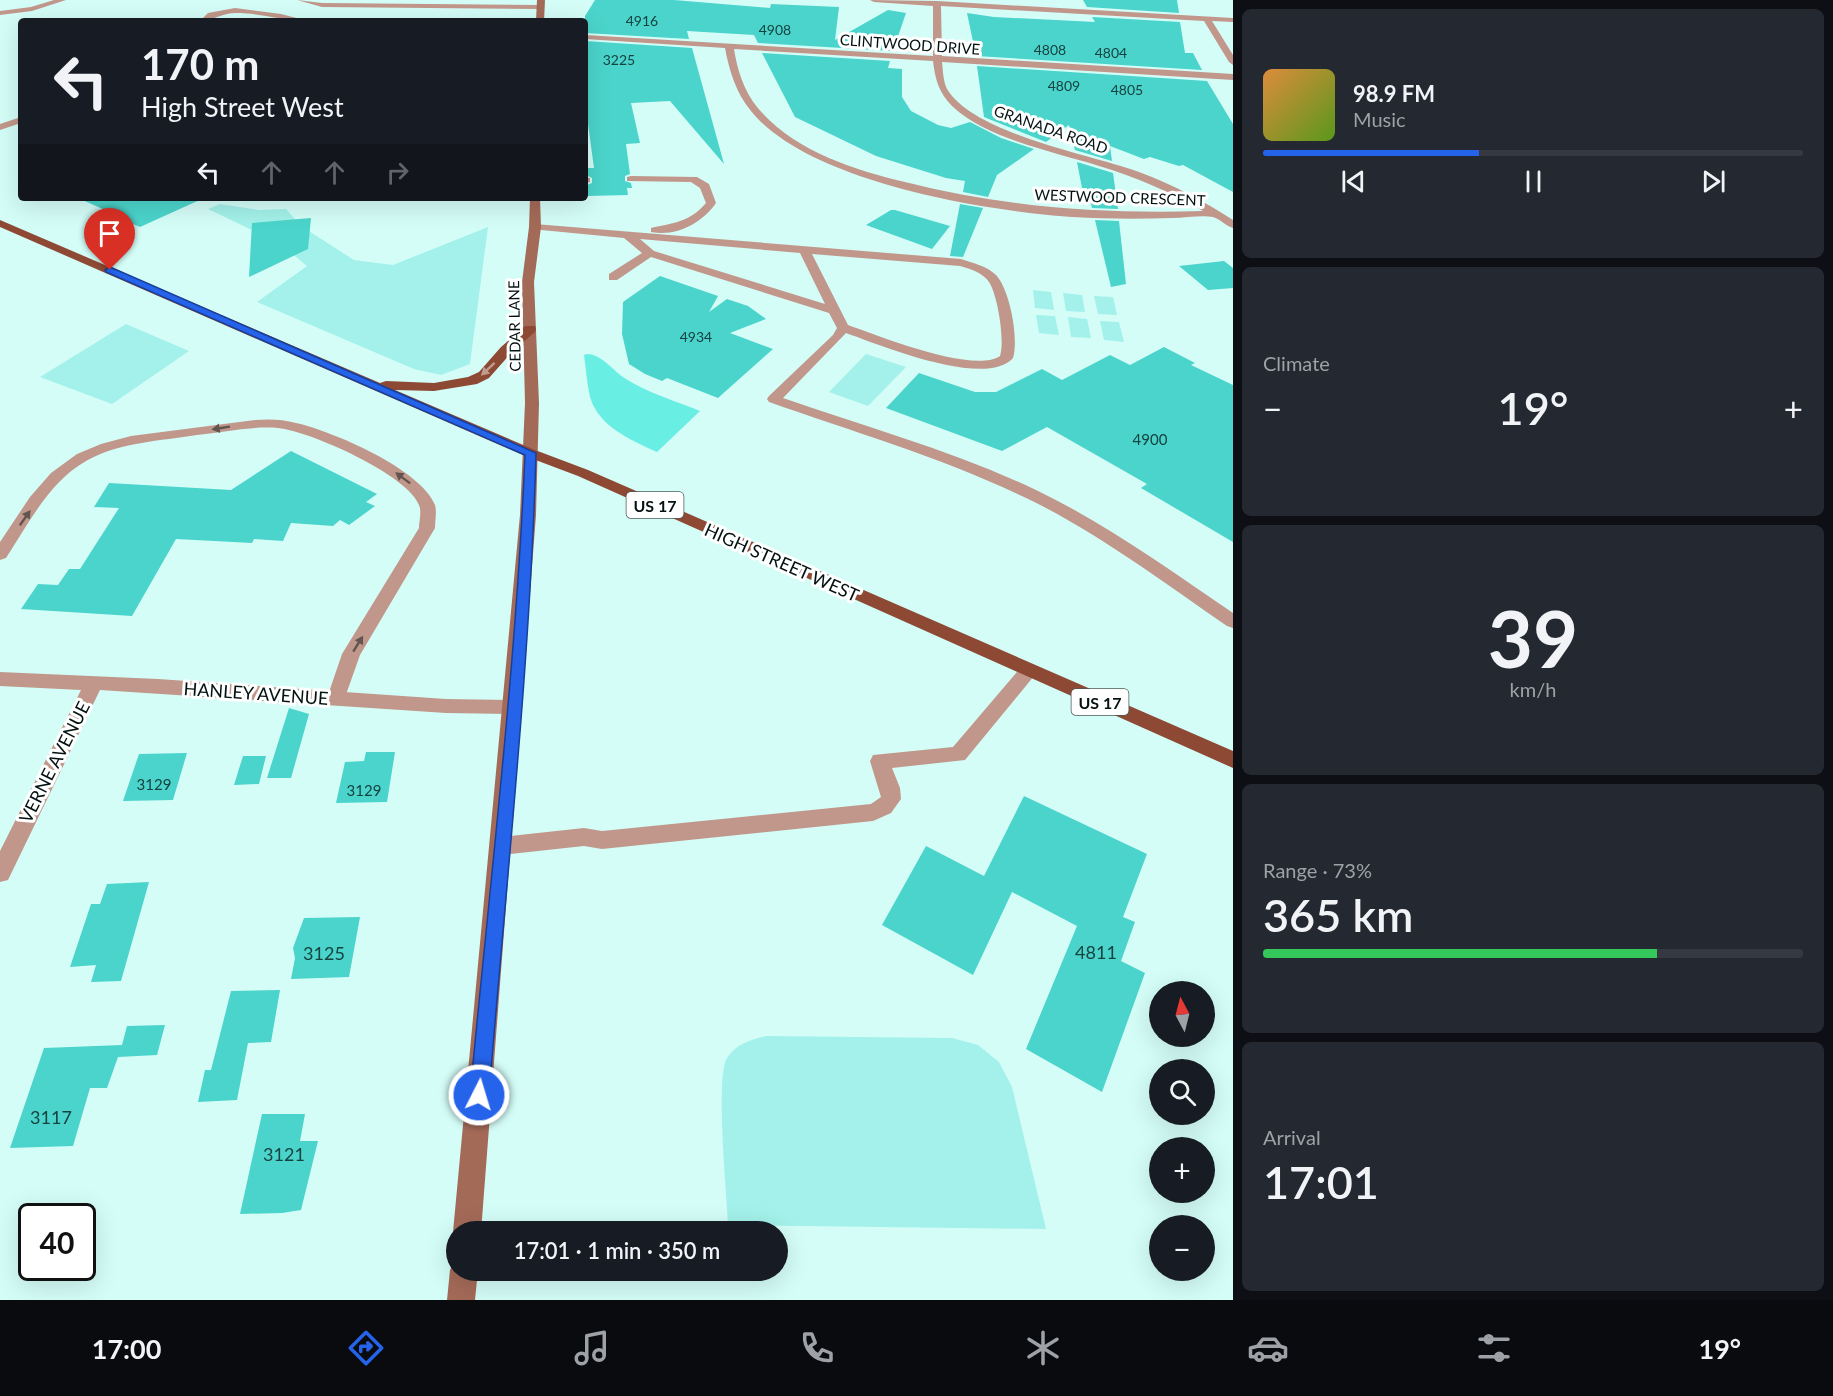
<!DOCTYPE html>
<meta charset="utf-8">
<style>
:root{--surface:#171b24;--page:#242831;--text:#f1f3f6;--muted:#9ea1a6;--line:#363941;--accent:#2563eb}
body{margin:0;font-family:Lato,sans-serif;background:var(--page);color:var(--text);height:100vh;display:flex;flex-direction:column;font-size:22px;white-space:nowrap}
*{box-sizing:border-box;margin:0}
p{font-size:20px;color:var(--muted)}
.icon{flex:none;width:33px;height:33px;fill:none;stroke:currentColor;stroke-width:2;stroke-linecap:round;stroke-linejoin:round}
.map{position:relative;flex:1;overflow:hidden}
.side{display:flex;flex-direction:column;gap:9px;padding:9px;background:#0d0f14;width:600px}
.side>*{flex:none}
.banner{position:absolute;left:18px;top:18px;width:570px;height:183px;border-radius:6px;box-shadow:0 6px 24px #0002;background:#171b24;color:var(--text);overflow:hidden}
.needle{width:39px;rotate:353deg}
.fabs{position:absolute;left:1149px;top:981px;display:grid;gap:12px}
.fabs a{display:grid;place-items:center;width:66px;height:66px;border-radius:50%;background:var(--surface);box-shadow:0 6px 24px #0002;font-size:30px}
.speed{position:absolute;left:18px;top:1203px;display:flex;gap:12px;font-size:30px;font-weight:700;text-align:center}
.speed>*{display:grid;place-content:center;width:78px;height:78px;border-radius:50%;background:var(--surface);box-shadow:0 6px 24px #0002;line-height:1}
.speed .limit{border:3px solid #111;border-radius:9px;background:#fff;color:#111}
.pin{position:absolute;display:grid;place-items:center;width:51px;height:51px;color:#fff;margin:-62px -26px;border-radius:50% 50% 50% 0;rotate:-45deg;box-shadow:0 0 6px #0007}
.pin .icon{rotate:45deg}
.me{position:absolute;width:66px;margin:-33px;rotate:5deg;stroke-linejoin:round;filter:drop-shadow(0 0 4px #0008)}
.turn{display:flex;align-items:center;gap:21px;height:126px;padding:0 24px;font-size:27px}
.turn .icon{width:78px;height:78px;stroke-width:2.5}
.turn b{display:block;font-size:42px;line-height:51px}
.lanes{display:flex;align-items:center;height:57px;padding:0 24px;background:#0003;justify-content:center;gap:30px;direction:ltr}
.lanes .off{opacity:.35}
.big{font-size:45px;font-weight:600;line-height:1.1}
.side .card{flex:1;display:flex;flex-direction:column;justify-content:center;gap:9px;min-width:0;padding:0 21px;border-radius:9px;background:var(--page)}
.side .dial{align-items:center;gap:0}
.dial b{font-size:78px;line-height:1}
.song{display:flex;align-items:center;gap:18px}
.cover{width:72px;height:72px;border-radius:9px;background:linear-gradient(135deg,hsl(30 70% 55%),hsl(90 70% 35%))}
.played{height:6px;border-radius:3px;background:linear-gradient(90deg,var(--accent) 40%,var(--line) 40%)}
.keys{display:flex;justify-content:space-around;direction:ltr}
.heat{display:flex;justify-content:space-between;align-items:center;font-size:33px;direction:ltr}
.charge{height:9px;border-radius:4px;background:linear-gradient(90deg,#34c759 73%,var(--line) 0)}
.trip{position:absolute;left:446px;top:1221px;width:342px;height:60px;border-radius:30px;background:var(--surface);box-shadow:0 6px 24px #0002;font-weight:600;line-height:60px;text-align:center}
.dock{display:flex;height:96px;justify-content:space-around;align-items:center;background:#090b0e;color:var(--muted)}
.dock .icon{width:42px;height:42px}
.dock .current{color:var(--accent)}
.dock b{font-size:27px;color:var(--text)}
main{display:flex;flex:1;min-height:0}
.map>svg:first-child{display:block}
.green{fill:#a3f1ea}
.water{fill:#69eee4}
.building{fill:#4bd4cb}
.lines{fill:none;stroke-linecap:round;stroke-linejoin:round}
.lane{fill:#c0978a;fill-rule:evenodd}
.street{fill:#c0978a;fill-rule:evenodd}
.secondary{fill:#a46a58;fill-rule:evenodd}
.primary{fill:#8e4934;fill-rule:evenodd}
.oneway{fill:#c19b8f}
.oneway2{fill:#62544e}
.route{fill:#2563eb;stroke:#184099;stroke-width:1.5}
.labels{text-anchor:middle;dominant-baseline:central;stroke-width:6;stroke-linejoin:round;paint-order:stroke}
.far-number-label{font-size:14px;fill:#164240}
.far-street-label{font-size:15px;fill:#041211;stroke:#fff}
.number-label{font-size:15px;fill:#164240}
.shield{fill:#fff;stroke:#4f5958;stroke-width:1.5}
.shield-label{font-size:16px;font-weight:bold;fill:#041211}
.street-label{font-size:18px;fill:#041211;stroke:#fff}
.near-number-label{font-size:18px;fill:#164240}
</style>
<main>
<div class="map">
<svg width="1233" height="1300" viewBox="0 0 1233 1300">
<rect width="100%" height="100%" fill="#d4fdf8"/>
<g class="green">
<polygon points="220,204 259,210 286,209 301,226 354,260 393,265 488,227 470,364 441,375 414,369 257,302 307,266 279,243 208,209"/>
<polygon points="1033,290 1051,292 1054,310 1035,308"/>
<polygon points="1063,293 1082,295 1085,312 1066,311"/>
<polygon points="1094,296 1113,297 1117,315 1098,314"/>
<polygon points="1036,315 1055,316 1059,335 1039,333"/>
<polygon points="1068,317 1087,319 1091,338 1071,337"/>
<polygon points="1100,321 1119,322 1124,342 1104,340"/>
<polygon points="126,324 189,351 112,404 40,377"/>
<polygon points="866,354 906,367 868,406 829,392"/>
<path d="M 766,1036 L 952,1038 L 978,1045 L 999,1062 L 1012,1087 L 1046,1229 L 728,1225 C 727,1196 715,1077 727,1058 C 736,1044 750,1040 766,1036 Z"/>
</g>
<path class="water" d="M 587,354 C 602,354 614,372 626,379 C 648,393 676,401 700,411 L 657,452 C 631,440 599,427 590,397 C 587,384 586,369 584,355 Z"/>
<g class="building">
<polygon points="595,0 674,0 770,8 771,4 839,7 835,40 888,10 906,13 893,51 758,43 754,35 687,31 689,39 585,33 585,16"/>
<polygon points="1083,0 1177,0 1179,13 1087,7"/>
<polygon points="967,13 994,17 1095,22 1092,17 1180,22 1185,53 1193,53 1202,70 976,56"/>
<polygon points="585,41 692,48 724,164 670,101 631,103 640,143 626,144 630,174 625,176 625,181 631,183 632,188 627,188 628,195 588,196 587,185 592,183 592,178 586,175 585,168 594,168 585,102"/>
<polygon points="762,53 890,61 888,68 902,69 902,97 911,111 938,125 951,128 970,122 1001,138 1034,149 997,175 988,197 963,192 965,181 946,178 876,156 795,117"/>
<polygon points="977,66 1207,81 1233,124 1233,192 1183,165 1179,166 1150,157 1144,159 1110,146 1112,161 1075,150 1069,125 1046,142 984,117"/>
<polygon points="1077,162 1113,173 1118,209 1092,208 1087,188 1082,188"/>
<polygon points="78,198 204,198 140,227 102,211 105,210"/>
<polygon points="960,204 983,208 963,257 950,256"/>
<polygon points="891,210 895,210 950,226 932,249 866,225"/>
<polygon points="311,218 308,249 249,277 252,223"/>
<polygon points="1095,220 1119,221 1126,284 1111,287"/>
<polygon points="1224,261 1233,268 1233,288 1208,290 1179,266"/>
<polygon points="660,276 718,296 709,312 727,299 748,306 766,319 730,333 773,349 718,398 667,378 662,381 645,374 629,364 622,334 623,302"/>
<polygon points="1164,347 1195,363 1191,365 1233,385 1233,542 1141,488 1147,484 1047,427 1002,451 886,408 919,373 975,392 996,392 1042,369 1062,380 1110,355 1130,365"/>
<polygon points="291,451 377,494 366,502 375,506 349,525 340,520 333,526 291,523 283,541 254,539 252,543 176,539 132,616 21,609 38,584 58,585 69,569 80,569 119,508 94,507 109,483 231,490"/>
<polygon points="289,708 309,714 291,778 267,778"/>
<polygon points="366,752 395,752 387,802 336,803 345,762 364,761"/>
<polygon points="187,753 173,800 123,801 139,754"/>
<polygon points="243,756 266,756 259,784 234,785"/>
<polygon points="1024,796 1147,854 1123,917 1135,922 1121,961 1145,973 1102,1092 1026,1049 1077,926 1012,892 973,975 882,925 926,846 984,876"/>
<polygon points="149,882 121,981 91,982 96,965 70,967 91,904 100,904 107,884"/>
<polygon points="360,917 349,977 291,979 295,958 293,948 304,918"/>
<polygon points="280,990 271,1042 248,1043 237,1100 198,1102 205,1070 211,1070 231,991"/>
<polygon points="165,1025 157,1055 118,1057 107,1088 90,1088 73,1146 10,1148 44,1048 122,1045 127,1026"/>
<polygon points="262,1114 305,1114 300,1141 318,1141 301,1210 282,1213 240,1214"/>
</g>
<g class="lines">
<g class="lane">
<polygon points="297,0 322,3 541,5 545,7 541,9 322,7"/>
<path d="M 235,8 L 281,14 L 308,21 C 284,21 261,13 236,13 C 222,13 212,21 200,21 L 208,13 Z"/>
<path d="M 631,176 L 697,177 L 709,184 L 716,203 C 702,223 677,237 651,232 L 651,228 C 673,223 690,222 706,203 L 700,188 L 691,182 L 627,181 L 627,177 Z"/>
<polygon points="585,177 590,178 590,182 585,183"/>
<path d="M 535,224 L 961,259 C 973,263 987,266 996,275 C 1010,290 1019,339 1013,358 C 986,389 880,345 846,333 L 783,398 C 867,427 956,452 1036,490 C 1105,523 1170,570 1233,613 L 1233,628 L 1227,626 C 1163,582 1094,530 1024,497 C 943,458 854,432 769,402 L 767,399 L 769,396 L 833,335 L 837,328 L 829,313 L 651,257 L 617,280 L 609,280 L 609,274 L 642,253 L 624,238 L 531,229 L 529,227 ZM 640,239 L 800,253 L 825,304 L 654,251 ZM 812,254 L 960,266 C 971,269 983,273 989,282 C 998,296 1005,341 1000,356 C 973,374 879,336 848,325 Z"/>
<path d="M 255,420 C 269,419 282,419 296,423 C 332,431 421,469 435,505 C 437,512 435,521 435,528 L 360,655 L 343,703 L 336,705 L 329,703 L 327,698 L 342,654 L 419,528 C 419,521 422,512 419,505 C 408,475 310,431 278,428 C 251,426 224,432 197,435 C 161,441 119,442 86,461 C 49,482 29,523 6,558 L 0,560 L 0,542 L 30,497 L 51,473 L 77,454 L 101,444 L 131,436 Z"/>
<polygon points="1028,664 1034,666 1037,671 1034,676 965,760 892,768 900,788 901,799 891,813 873,821 602,849 584,846 501,855 494,852 490,846 494,840 501,837 584,828 602,831 871,804 881,797 870,761 873,755 953,747 1022,666"/>
</g>
<g class="street">
<polygon points="54,0 66,0 32,11 0,15 0,11 31,7"/>
<path d="M 870,0 L 937,1 L 1233,18 L 1233,22 L 1212,21 L 1233,55 L 1233,65 L 1229,62 L 1204,21 L 941,6 L 942,56 L 1233,74 L 1233,80 L 942,62 C 943,70 943,81 947,89 C 974,134 1090,154 1139,172 C 1172,184 1204,201 1233,220 L 1233,228 C 1226,226 1220,219 1213,217 C 1202,215 1185,218 1172,218 C 1139,219 1106,219 1072,217 C 984,211 808,182 751,111 C 736,93 729,70 725,48 L 585,39 L 585,35 L 933,56 L 933,6 L 874,2 ZM 734,49 L 933,61 C 935,79 939,93 952,106 C 987,139 1054,152 1099,166 C 1136,177 1170,192 1203,211 C 1102,214 1004,207 905,182 C 852,169 794,151 757,107 C 744,91 737,69 734,49 Z"/>
<polygon points="21,117 21,123 0,130 0,124"/>
<polygon points="0,672 158,679 446,699 512,700 519,702 521,707 519,712 512,714 446,713 100,690 8,880 0,882 0,851 81,690 0,686"/>
</g>
<g class="secondary">
<polygon points="537,0 545,0 544,21 536,21"/>
<polygon points="530,198 540,198 541,227 534,282 539,403 536,515 481,1232 456,1232 456,1238 453,1232 520,515 525,403 522,282 529,227"/>
<polygon points="456,1259 456,1270 478,1270 475,1300 447,1300 450,1270"/>
</g>
<polygon class="primary" points="0,220 380,383 386,381 434,383 468,377 479,372 501,347 525,326 535,326 536,329 535,332 511,353 489,378 477,384 434,391 395,390 535,450 588,470 1233,751 1233,768 578,476 525,456 0,227"/>
</g>
<defs><path id="oneway-solid" d="M-6-.8H1V-3.2L6.5 0L1 3.2V.8H-6Z" transform="scale(1.5)"/></defs>
<use class="oneway" href="#oneway-solid" transform="translate(488 369) rotate(137)"/>
<g class="oneway2">
<use href="#oneway-solid" transform="translate(221 428) rotate(171)"/>
<use href="#oneway-solid" transform="translate(403 478) rotate(-143)"/>
<use href="#oneway-solid" transform="translate(25 518) rotate(-55)"/>
<use href="#oneway-solid" transform="translate(358 644) rotate(-58)"/>
</g>
<path class="route" d="M 110,267 L 536,453 C 530,667 506,882 489,1095 L 486,1102 L 479,1105 L 472,1102 L 470,1095 C 490,882 516,668 525,455 L 106,272 L 105,270 Z"/>
<g class="labels">
<g class="far-number-label">
<text x="642" y="20">4916</text>
<text x="775" y="29">4908</text>
<text x="1050" y="49">4808</text>
<text x="1111" y="52">4804</text>
<text x="619" y="59">3225</text>
<text x="1064" y="85">4809</text>
<text x="1127" y="89">4805</text>
<text x="696" y="336">4934</text>
</g>
<g class="far-street-label">
<text transform="translate(910 44) rotate(4)">CLINTWOOD DRIVE</text>
<text transform="translate(1051 129) rotate(19)">GRANADA ROAD</text>
<text transform="translate(1120 197) rotate(2)">WESTWOOD CRESCENT</text>
<text transform="translate(514 326) rotate(-91)">CEDAR LANE</text>
</g>
<g class="number-label">
<text x="1150" y="439">4900</text>
<text x="154" y="784">3129</text>
<text x="364" y="790">3129</text>
</g>
<g class="shield">
<rect x="626.5" y="492" width="57" height="26" rx="4.5"/>
<rect x="1071.5" y="689" width="57" height="26" rx="4.5"/>
</g>
<g class="shield-label">
<text x="655" y="505">US 17</text>
<text x="1100" y="702">US 17</text>
</g>
<g class="street-label">
<text transform="translate(782 562) rotate(24)">HIGH STREET WEST</text>
<text transform="translate(256 693) rotate(4)">HANLEY AVENUE</text>
<text transform="translate(54 762) rotate(-63)">VERNE AVENUE</text>
</g>
<g class="near-number-label">
<text x="1096" y="952">4811</text>
<text x="324" y="953">3125</text>
<text x="51" y="1117">3117</text>
<text x="284" y="1154">3121</text>
</g>
</g>
</svg>
<div class="fabs">
<a><svg class="needle" viewBox="-14 -14 28 28"><path d="M0-13l5 13h-10z" fill="#e53935"/><path d="M0 13l5-13h-10z" fill="#9ea1a6"/></svg></a>
<a><svg class="icon" aria-label="search" viewBox="0 0 24 24"><circle cx="10" cy="10" r="6"/><path d="M15 15l6 6"/></svg></a>
<a>+</a>
<a>−</a>
</div>
<div class="speed"><div class="limit">40</div></div>
<div class="pin" style="left:110px;top:270px;background:#d93025"><svg class="icon" aria-label="arrive" viewBox="0 0 24 24"><path d="M6 21V4h12l-3 4 3 4H6"/></svg></div>
<svg class="me" style="left:479px;top:1095px" viewBox="-20 -20 40 40"><circle r="17" fill="#2563eb" stroke="#fff" stroke-width="3"/><path d="M0-11L8 9 0 5-8 9z" fill="#fff"/></svg>
<div class="trip">17:01 · 1 min · 350 m</div>
<div class="banner">
<div class="turn"><svg class="icon" aria-label="left" viewBox="0 0 24 24"><path d="M17 20v-9H6M10 6l-5 5 5 5"/></svg><div><b>170 m</b>High Street West</div></div>
<div class="lanes"><svg class="icon" aria-label="left" viewBox="0 0 24 24"><path d="M17 20v-9H6M10 6l-5 5 5 5"/></svg><svg class="icon off" aria-label="ahead" viewBox="0 0 24 24"><path d="M12 20V5M6 11l6-6 6 6"/></svg><svg class="icon off" aria-label="ahead" viewBox="0 0 24 24"><path d="M12 20V5M6 11l6-6 6 6"/></svg><svg class="icon off" aria-label="right" viewBox="0 0 24 24"><path d="M7 20v-9h11M14 6l5 5-5 5"/></svg></div>
</div>
</div>
<section class="side">
<div class="card">
<div class="song"><i class="cover"></i><div><b>98.9 FM</b><p>Music</p></div></div>
<div class="played"></div>
<div class="keys"><svg class="icon" aria-label="previous" viewBox="0 0 24 24"><path d="M18 5L8 12l10 7zM5 5v14"/></svg><svg class="icon" aria-label="pause" viewBox="0 0 24 24"><path d="M8 5v14M16 5v14"/></svg><svg class="icon" aria-label="next" viewBox="0 0 24 24"><path d="M6 5l10 7-10 7zM19 5v14"/></svg></div>
</div>
<div class="card"><p>Climate</p>
<div class="heat"><a>−</a><b class="big">19°</b><a>+</a></div>
</div>
<div class="card dial"><b>39</b><p>km/h</p></div>
<div class="card"><p>Range · 73%</p><b class="big">365 km</b><div class="charge"></div></div>
<div class="card"><p>Arrival</p><b class="big">17:01</b></div>
</section>
</main>
<nav class="dock">
<b>17:00</b>
<svg class="icon current" aria-label="directions" viewBox="0 0 24 24"><path d="M12 3l9 9-9 9-9-9zM9 14v-3h6M13 9l2 2-2 2"/></svg>
<svg class="icon" aria-label="music" viewBox="0 0 24 24"><path d="M9 18V5l10-2v13"/><circle cx="6" cy="18" r="3"/><circle cx="16" cy="16" r="3"/></svg>
<svg class="icon" aria-label="phone" viewBox="0 0 24 24"><path d="M5 4h4l2 5-3 2q2 4 5 5l2-3 5 2v4C11 20 4 13 5 4z"/></svg>
<svg class="icon" aria-label="climate" viewBox="0 0 24 24"><path d="M12 3v18M4 7l16 10M4 17L20 7"/></svg>
<svg class="icon" aria-label="car" viewBox="0 0 24 24"><path d="M5 17H2v-5l4-1 3-4h7l3 4 3 1v5h-3M9 17h6M6 11h13"/><circle cx="7" cy="17" r="2"/><circle cx="17" cy="17" r="2"/></svg>
<svg class="icon" aria-label="filters" viewBox="0 0 24 24"><path d="M4 7h16M4 17h16"/><circle cx="9" cy="7" r="2"/><circle cx="15" cy="17" r="2"/></svg>
<b>19°</b>
</nav>
